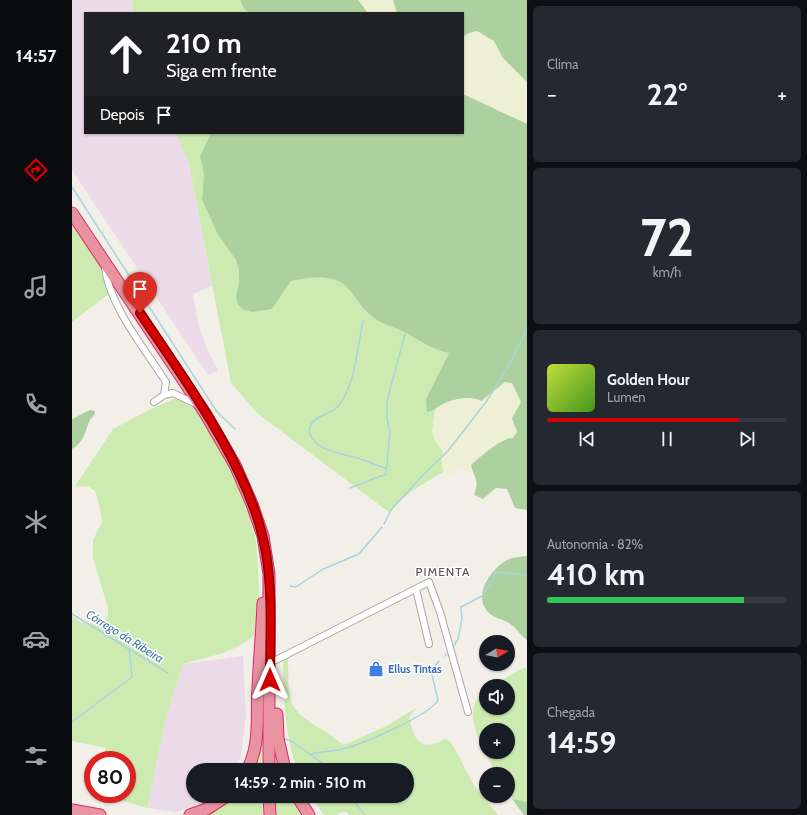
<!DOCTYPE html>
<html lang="pt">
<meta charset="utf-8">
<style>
:root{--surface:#171b24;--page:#242831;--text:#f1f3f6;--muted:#9ea1a6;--line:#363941;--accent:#d40000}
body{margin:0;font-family:Cabin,sans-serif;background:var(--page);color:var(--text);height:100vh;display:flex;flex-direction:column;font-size:15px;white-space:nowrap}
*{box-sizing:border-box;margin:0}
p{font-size:13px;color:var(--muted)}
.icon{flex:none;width:22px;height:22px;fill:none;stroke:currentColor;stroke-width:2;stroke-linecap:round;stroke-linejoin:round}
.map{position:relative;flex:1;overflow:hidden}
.side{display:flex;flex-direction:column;gap:6px;padding:6px;background:#0d0f14;width:280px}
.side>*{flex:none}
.guide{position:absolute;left:12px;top:12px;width:380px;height:122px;border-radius:0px;box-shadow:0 1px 3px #0004;background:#202124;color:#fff;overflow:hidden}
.needle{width:26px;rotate:80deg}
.tools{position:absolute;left:407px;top:635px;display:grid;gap:8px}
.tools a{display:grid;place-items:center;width:36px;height:36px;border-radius:50%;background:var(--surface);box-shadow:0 1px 3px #0004;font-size:20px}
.speed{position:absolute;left:12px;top:751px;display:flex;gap:8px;font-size:20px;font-weight:700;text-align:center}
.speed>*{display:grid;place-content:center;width:52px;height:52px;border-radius:50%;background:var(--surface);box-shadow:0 1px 3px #0004;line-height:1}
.speed .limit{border:6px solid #d22;background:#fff;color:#111}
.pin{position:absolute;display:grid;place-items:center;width:34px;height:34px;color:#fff;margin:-41px -17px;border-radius:50% 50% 50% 0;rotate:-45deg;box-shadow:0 0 4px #0007}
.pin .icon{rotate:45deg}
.me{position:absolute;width:44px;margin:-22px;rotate:0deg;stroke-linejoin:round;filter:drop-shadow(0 0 3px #0008)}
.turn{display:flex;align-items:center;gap:14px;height:84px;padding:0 16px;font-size:18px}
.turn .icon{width:52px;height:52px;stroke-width:2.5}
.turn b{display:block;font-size:28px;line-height:34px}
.then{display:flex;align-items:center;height:38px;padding:0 16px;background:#0003;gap:8px;font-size:15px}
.big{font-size:30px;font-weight:700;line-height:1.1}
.side .widget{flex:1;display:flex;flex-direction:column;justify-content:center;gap:6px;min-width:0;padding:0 14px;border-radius:6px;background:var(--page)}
.side .dial{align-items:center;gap:0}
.dial b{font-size:52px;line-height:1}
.song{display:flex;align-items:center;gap:12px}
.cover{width:48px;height:48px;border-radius:6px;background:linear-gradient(135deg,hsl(70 70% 55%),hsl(100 70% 35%))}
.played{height:4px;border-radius:2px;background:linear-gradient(90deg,var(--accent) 80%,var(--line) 80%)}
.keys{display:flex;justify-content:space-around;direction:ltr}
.heat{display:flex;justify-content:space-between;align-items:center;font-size:22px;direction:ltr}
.charge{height:6px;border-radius:3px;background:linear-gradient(90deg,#34c759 82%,var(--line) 0)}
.trip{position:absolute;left:114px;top:763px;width:228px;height:40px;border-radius:20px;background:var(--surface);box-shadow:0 1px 3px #0004;font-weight:700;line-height:40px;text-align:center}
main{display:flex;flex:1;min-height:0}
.menu{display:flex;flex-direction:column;width:72px;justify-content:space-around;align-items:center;background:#090b0e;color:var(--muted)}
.menu .icon{width:28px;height:28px}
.menu .on{color:var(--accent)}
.menu b{font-size:18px;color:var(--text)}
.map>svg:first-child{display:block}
.industrial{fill:#ebdbe8}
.farmland{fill:#eef0d5}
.grass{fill:#cdebb0;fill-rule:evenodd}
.forest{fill:#add19e}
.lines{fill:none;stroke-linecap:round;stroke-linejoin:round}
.stream{stroke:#aad3df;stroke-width:1.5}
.street-casing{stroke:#a9a9a9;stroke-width:8}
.highway-casing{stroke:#dc2a67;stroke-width:13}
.street{stroke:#fff;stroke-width:6}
.highway{stroke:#e892a2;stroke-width:11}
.route-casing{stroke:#8a0000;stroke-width:10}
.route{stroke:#d40000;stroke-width:7}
.labels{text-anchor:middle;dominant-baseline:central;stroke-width:3;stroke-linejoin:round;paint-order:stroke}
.shop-label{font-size:11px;font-weight:bold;fill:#366cbe;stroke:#fff;text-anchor:start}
.neighbourhood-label{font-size:12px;letter-spacing:1px;fill:#555;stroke:#fff}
.water-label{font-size:12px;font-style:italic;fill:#4a7aab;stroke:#fff}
</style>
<main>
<nav class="menu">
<b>14:57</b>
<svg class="icon on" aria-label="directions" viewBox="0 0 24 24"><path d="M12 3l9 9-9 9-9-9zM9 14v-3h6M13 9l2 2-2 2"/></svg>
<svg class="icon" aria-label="music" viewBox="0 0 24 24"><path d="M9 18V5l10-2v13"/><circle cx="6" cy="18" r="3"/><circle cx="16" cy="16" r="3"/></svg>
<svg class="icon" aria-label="phone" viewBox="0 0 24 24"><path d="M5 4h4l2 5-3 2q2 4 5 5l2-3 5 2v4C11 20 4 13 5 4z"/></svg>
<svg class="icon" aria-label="climate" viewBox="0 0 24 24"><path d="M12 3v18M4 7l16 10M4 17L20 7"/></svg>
<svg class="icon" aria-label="car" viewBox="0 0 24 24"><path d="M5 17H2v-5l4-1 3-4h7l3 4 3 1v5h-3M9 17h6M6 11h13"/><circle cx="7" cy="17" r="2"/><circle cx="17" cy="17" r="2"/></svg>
<svg class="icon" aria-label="filters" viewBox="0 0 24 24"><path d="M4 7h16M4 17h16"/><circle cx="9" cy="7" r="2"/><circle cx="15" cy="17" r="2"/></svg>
</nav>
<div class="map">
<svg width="455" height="815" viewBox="0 0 455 815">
<rect width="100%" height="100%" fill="#f2efe9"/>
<g class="industrial">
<polygon points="0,0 60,0 61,13 13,13 13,133 104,133 117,164 140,286 121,294 127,327 135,349 146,371 136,375 0,170"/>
<polygon points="171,656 174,715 169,756 163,770 121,770 121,796 143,796 131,804 103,812 75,808 95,714 111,664"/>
</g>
<g class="farmland">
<polygon points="286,0 321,0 325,13 296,13"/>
<polygon points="402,31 423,41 431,58 455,82 455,124 391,94 391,37"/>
<polygon points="433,382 440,383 449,402 442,414 445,432 444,436 428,441 422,448 407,458 399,465 400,472 385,470 379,475 374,475 369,467 371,451 361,439 360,431 363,410 368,406 392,399 400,398 409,401"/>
</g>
<g class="grass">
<polygon points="60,0 168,0 172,9 178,13 61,13"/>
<path d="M 104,133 L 139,133 L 128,156 L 132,174 L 130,200 L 146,235 L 164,260 L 167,270 L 167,283 L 165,289 L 181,312 L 200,309 L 219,281 C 235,278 256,274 270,283 C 280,290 287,305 296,313 C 311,327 322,325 336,334 C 350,342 362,351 377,353 L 354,399 L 360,412 L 363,410 L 360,431 L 362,439 L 371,452 L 369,458 L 371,472 C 352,484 330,494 318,513 L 185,413 L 159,383 L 117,164 Z"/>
<polygon points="0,223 43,289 0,322"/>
<path d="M 106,397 L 121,406 L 150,451 L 175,505 L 184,541 L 187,586 L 188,628 C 170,652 139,656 111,664 L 95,714 L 75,808 L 29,794 L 55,794 L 55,760 L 30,760 L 34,748 L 0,741 L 0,616 L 10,623 L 31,624 L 36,616 L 36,608 L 21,558 L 21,540 L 30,522 L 28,508 L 23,491 L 17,487 L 3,486 L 41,429 L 73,412 Z"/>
<path d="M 220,652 L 216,658 C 217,703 213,708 254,732 C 260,735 265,741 272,745 L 314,726 L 344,708 L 337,717 C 343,741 347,752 373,739 L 379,742 L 403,787 L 426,815 L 277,815 L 274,812 L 269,812 L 265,815 L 252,815 L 239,796 L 335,796 L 335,770 L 225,770 C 212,730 212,696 211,654 Z"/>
<path d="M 451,668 L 455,668 L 455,802 L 444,801 L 436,793 L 436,774 L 424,774 C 413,750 384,711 414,690 L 414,708 L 436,708 L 436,686 L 420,686 ZM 414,730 L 436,730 L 436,752 L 414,752 Z"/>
<polygon points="190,676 190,770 178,770"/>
<polygon points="158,796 190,796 191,815 128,815"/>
<polygon points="200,796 223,796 235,815 201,815"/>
</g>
<g class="forest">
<polygon points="168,0 286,0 296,13 178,13 172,9"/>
<polygon points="321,0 455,0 455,82 431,58 422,41 405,31 397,33 391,37 391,13 325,13"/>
<path d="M 391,94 L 455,124 L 455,510 L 443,508 L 435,489 L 424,488 L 411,499 L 402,495 C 408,477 402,480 399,465 C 408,457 430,437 441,438 L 445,432 L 440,418 L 449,402 L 440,383 L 433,382 L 409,401 C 397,395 381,399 369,405 C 364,408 361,412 355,412 L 354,399 L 377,353 C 361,350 350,342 336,334 C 321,325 311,327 296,313 C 287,305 280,290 270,283 C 256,274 235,278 219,281 L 200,309 L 181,312 L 172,310 L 166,305 L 164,296 L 167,283 L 167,270 L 164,260 L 146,235 L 130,200 L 132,174 L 128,156 L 139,133 L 391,133 Z"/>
<path d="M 18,410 L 23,411 C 23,417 19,417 17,422 C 13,433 11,443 0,449 L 0,419 Z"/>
<path d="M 455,556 L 455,640 C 448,635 443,626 435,622 C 428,618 421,618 416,612 C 400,595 420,567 437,559 C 442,557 449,557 455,556 Z"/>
<polygon points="440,799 455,802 455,815 452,815"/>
</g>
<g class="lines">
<g class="stream">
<polyline points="0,187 145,412 163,429"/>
<path d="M 291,321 C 285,348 284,381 268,404 C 260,416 238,414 237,432 C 243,451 268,453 285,458 C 295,461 305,465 315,469"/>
<polyline points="278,488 314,474 318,432 315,419 315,401 333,334"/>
<polyline points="312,524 319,510 353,473 375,452 414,402 433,372 455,329"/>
<polyline points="218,586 224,587 251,569 287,554 310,527"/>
<polyline points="0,614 96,673"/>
<polyline points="381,647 386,639 390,619 389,607 412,595 415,587 421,581 423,572 455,575"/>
<polyline points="373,656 375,654"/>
<polyline points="0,722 60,677 57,649"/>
<polyline points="211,738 221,742 260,770"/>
<path d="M 238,754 C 250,751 263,752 274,748 C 293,743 358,715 366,700 L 359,671 L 367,661"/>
<polyline points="278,796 293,815"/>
</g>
<g class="street-casing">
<g id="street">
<path d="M 33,268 C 38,307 73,349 94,382 L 92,395"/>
<polyline points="82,402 92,395 101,393 124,404"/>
<polyline points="344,589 357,644"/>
<polyline points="204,660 357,582 368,612 396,712"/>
</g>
</g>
<g class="highway-casing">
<g id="highway">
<polyline points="0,213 133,413 163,465 180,504 191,536 197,574 197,770"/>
<polyline points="205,714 206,738 213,770"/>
<path d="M 175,770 C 189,744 184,717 186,689 C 187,660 190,632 191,603"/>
<polyline points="197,796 198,815"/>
<polyline points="225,796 237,815"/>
<polyline points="0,810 28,815"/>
<polyline points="118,815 135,809 155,796"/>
</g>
</g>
<use href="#street" class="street"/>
<use href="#highway" class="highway"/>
</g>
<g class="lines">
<g class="route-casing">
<path id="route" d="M 68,313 C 113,380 181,472 194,553 C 201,595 198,638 198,680"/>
</g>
<use href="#route" class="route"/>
</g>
<defs>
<g id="shop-bare" transform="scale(1.2)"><path d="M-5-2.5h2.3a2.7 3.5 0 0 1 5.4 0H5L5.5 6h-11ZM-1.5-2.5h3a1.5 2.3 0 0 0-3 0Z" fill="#3f7fe0" stroke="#fff" stroke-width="2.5" paint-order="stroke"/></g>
</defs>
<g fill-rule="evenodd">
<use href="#shop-bare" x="304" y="669"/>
</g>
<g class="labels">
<g class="shop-label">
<text x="316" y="669">Ellus Tintas</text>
</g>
<g class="neighbourhood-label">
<text x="371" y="571">PIMENTA</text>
</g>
<g class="water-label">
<text transform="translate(53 636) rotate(32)">Córrego da Ribeira</text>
</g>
</g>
</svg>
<div class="tools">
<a><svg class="needle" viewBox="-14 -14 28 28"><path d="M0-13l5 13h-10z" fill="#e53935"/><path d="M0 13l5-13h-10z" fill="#9ea1a6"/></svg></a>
<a><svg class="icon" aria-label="sound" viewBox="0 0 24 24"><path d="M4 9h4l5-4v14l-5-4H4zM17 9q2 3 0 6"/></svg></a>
<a>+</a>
<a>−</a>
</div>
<div class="speed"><div class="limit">80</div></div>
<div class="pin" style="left:68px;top:313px;background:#d93025"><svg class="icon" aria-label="arrive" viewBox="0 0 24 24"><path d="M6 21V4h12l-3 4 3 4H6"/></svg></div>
<svg class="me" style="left:198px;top:680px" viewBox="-20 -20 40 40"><path d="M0-17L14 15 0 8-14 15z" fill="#d40000" stroke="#fff" stroke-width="4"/></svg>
<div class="trip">14:59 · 2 min · 510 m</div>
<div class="guide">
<div class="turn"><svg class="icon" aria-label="ahead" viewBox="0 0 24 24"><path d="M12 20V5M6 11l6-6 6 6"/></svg><div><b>210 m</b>Siga em frente</div></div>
<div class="then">Depois<svg class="icon" aria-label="arrive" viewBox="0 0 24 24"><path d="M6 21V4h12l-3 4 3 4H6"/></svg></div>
</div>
</div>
<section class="side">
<div class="widget"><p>Clima</p>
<div class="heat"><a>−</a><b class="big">22°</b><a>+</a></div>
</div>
<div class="widget dial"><b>72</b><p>km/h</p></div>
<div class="widget">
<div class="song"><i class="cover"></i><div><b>Golden Hour</b><p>Lumen</p></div></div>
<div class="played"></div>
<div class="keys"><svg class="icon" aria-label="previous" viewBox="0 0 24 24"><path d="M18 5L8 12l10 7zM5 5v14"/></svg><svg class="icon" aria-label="pause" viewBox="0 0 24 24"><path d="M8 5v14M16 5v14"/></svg><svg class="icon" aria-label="next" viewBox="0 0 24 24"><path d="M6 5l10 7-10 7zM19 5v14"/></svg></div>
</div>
<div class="widget"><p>Autonomia · 82%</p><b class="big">410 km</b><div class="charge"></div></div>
<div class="widget"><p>Chegada</p><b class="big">14:59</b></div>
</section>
</main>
